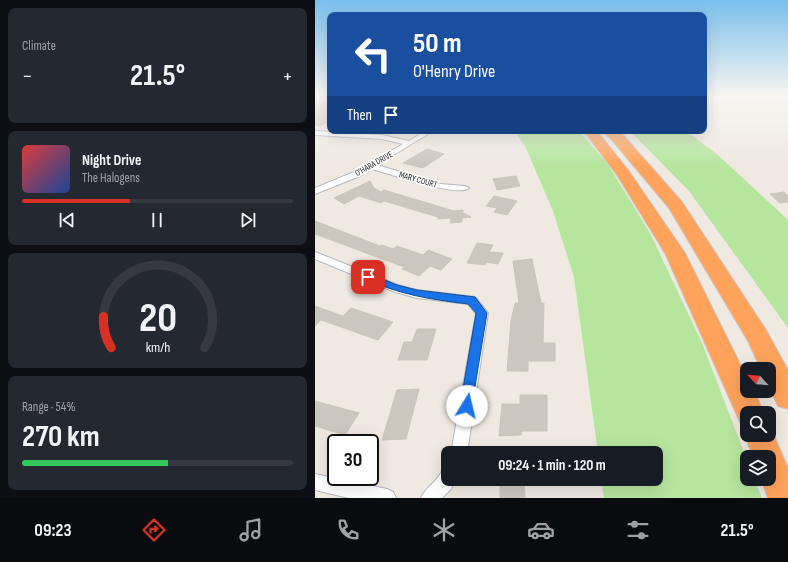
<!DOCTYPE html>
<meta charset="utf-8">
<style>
:root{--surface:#171b24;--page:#242831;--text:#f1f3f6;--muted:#9ea1a6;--line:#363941;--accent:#d93025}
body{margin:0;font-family:"Sofia Sans Condensed",sans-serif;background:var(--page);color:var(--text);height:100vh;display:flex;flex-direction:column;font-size:15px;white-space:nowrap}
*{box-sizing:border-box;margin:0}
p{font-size:13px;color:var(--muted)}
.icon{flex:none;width:22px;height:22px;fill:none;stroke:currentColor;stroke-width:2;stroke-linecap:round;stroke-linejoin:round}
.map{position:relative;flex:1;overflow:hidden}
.details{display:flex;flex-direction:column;gap:8px;padding:8px;background:#0d0f14;width:315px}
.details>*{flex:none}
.hud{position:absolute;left:12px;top:12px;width:380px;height:122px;border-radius:8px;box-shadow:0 4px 16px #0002;background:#1a4fa0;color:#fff;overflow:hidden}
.needle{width:26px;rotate:296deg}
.fabs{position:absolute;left:425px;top:362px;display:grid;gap:8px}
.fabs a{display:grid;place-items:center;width:36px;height:36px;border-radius:8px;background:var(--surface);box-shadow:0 4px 16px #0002;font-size:20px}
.speed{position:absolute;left:12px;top:434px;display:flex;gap:8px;font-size:20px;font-weight:700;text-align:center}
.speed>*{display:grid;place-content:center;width:52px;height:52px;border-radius:50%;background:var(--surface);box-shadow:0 4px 16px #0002;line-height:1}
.speed .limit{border:2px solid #111;border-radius:6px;background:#fff;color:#111}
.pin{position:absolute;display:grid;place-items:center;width:34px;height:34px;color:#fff;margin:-17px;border-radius:8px;box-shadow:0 2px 6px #0006}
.me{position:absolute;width:44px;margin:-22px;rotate:9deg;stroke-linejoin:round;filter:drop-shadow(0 0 3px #0008)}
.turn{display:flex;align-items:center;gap:14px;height:84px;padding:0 20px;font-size:18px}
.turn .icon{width:52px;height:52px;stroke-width:2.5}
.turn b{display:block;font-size:28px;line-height:34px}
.then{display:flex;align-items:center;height:38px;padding:0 20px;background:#0003;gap:8px;font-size:15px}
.big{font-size:30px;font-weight:700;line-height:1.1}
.details .tile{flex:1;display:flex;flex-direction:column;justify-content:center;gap:6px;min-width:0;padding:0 14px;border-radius:8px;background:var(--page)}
.details .dial{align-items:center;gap:0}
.dial svg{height:104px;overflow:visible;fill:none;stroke:var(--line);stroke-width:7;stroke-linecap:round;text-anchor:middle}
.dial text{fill:var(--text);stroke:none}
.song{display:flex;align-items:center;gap:12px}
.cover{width:48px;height:48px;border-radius:6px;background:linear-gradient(135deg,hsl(0 70% 55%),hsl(220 70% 35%))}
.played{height:4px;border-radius:2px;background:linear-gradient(90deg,var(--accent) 40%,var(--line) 40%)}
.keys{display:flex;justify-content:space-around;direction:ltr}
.heat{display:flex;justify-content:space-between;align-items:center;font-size:22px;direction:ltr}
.charge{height:6px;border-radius:3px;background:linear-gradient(90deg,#34c759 54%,var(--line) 0)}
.trip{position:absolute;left:126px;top:446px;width:222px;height:40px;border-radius:8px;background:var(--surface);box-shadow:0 4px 16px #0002;font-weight:700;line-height:40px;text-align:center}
.dock{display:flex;height:64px;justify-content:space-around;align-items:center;background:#090b0e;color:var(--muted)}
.dock .icon{width:28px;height:28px}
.dock .selected{color:var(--accent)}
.dock b{font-size:18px;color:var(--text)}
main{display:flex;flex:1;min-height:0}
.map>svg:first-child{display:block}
.green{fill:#b6e59e}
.building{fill:#cbc7bf;stroke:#cbc5ba}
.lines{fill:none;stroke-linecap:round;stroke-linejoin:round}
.minor-casing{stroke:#b4b7c1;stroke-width:2}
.motorway-casing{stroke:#c9c9c9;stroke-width:2}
.minor{fill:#fff;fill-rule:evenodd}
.motorway{fill:#ffa35c;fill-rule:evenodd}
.route{fill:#1a73e8;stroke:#114b97}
.labels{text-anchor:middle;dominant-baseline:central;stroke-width:3.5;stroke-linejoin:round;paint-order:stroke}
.far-street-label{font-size:9px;fill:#2e2e2e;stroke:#fff}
</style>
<main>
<section class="details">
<div class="tile"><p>Climate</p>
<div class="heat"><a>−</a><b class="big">21.5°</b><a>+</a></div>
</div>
<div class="tile">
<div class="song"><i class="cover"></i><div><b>Night Drive</b><p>The Halogens</p></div></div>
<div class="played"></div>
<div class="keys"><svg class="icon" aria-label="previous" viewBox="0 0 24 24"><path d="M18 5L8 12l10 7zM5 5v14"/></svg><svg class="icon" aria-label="pause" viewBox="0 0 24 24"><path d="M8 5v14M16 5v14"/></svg><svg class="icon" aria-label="next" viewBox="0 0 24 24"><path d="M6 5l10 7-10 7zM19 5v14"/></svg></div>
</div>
<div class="tile dial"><svg viewBox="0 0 100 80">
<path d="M14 69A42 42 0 1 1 86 69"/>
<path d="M14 69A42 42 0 0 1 8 45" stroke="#d93025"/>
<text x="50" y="56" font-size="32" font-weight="700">20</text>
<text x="50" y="72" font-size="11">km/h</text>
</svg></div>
<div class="tile"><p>Range · 54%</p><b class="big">270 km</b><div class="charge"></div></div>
</section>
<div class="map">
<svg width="473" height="498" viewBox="0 0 473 498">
<rect width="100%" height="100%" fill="#efe9e1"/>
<g class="green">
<polygon points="199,131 264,131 292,163 335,233 387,343 432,460 432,479 439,479 447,498 289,498 286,479 341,479 341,453 283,453 259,277 238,211 210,146"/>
<polygon points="315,131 371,131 403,155 473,220 473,328 374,191"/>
</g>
<g class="building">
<polygon points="15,99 15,121 5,126 0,125 0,105"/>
<polygon points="112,149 129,154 108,168 88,163"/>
<polygon points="201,176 205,186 182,190 178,179"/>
<polygon points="55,181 59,188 66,192 69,190 139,211 148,210 148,213 156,217 147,218 147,222 135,223 136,218 123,219 123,217 69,201 66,203 44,196 29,204 19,198"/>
<polygon points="469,192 473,196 473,202 465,203 455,194"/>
<polygon points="179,196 202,201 192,215 179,212 182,208 171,206"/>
<polygon points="0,221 65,246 67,245 78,249 82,246 108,255 113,250 137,259 126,270 115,266 104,276 87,269 89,267 0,234"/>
<polygon points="162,243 178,245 174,252 188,253 183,264 171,262 170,265 152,263"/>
<polygon points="217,259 226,303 229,303 228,343 240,343 240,361 213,361 213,371 192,371 196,321 200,303 204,303 198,261"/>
<polygon points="0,306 28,316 36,308 78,322 63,340 6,320 0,326"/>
<polygon points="102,329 121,329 112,360 83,360 89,342 97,342"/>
<polygon points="104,389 91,439 67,440 82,390"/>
<polygon points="205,395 232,395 232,431 207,431 206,435 184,436 187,404 205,404"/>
<polygon points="0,401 44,413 30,435 0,426"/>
<polygon points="185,479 209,479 210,498 185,498"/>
</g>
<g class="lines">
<g class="minor-casing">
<g id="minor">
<polygon points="0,95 8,95 0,99"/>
<path d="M 0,131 L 67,135 L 94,141 L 110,131 L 118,131 L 62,165 L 125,184 L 150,186 L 154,188 C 143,198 73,173 57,169 L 45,176 L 0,194 L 0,188 L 39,172 L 88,144 L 67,139 L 0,135 Z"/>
<polygon points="0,252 83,285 102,290 160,297 173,313 152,453 136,453 161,314 153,304 102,298 80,292 0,259"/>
<path d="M 133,469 L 133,479 L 140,479 L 136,489 L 127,498 L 106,498 C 111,487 122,482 127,471 Z"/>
<polygon points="0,474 72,489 78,492 81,498 34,498 0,490"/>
</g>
</g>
<g class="motorway-casing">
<g id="motorway">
<polygon points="269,131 282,131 313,170 370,253 432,378 432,391 439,391 449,413 432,413 432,425 425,422 350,253 302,175"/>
<polygon points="288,131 302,131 308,135 367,202 451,330 473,370 473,409 463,406 454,386 454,369 446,369 433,341 354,208 298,141"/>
<polygon points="454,424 473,468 473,498 453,498 446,479 454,479 454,457 438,457 430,435 432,431 432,435 454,435"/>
</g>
</g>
<use href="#minor" class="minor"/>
<use href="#motorway" class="motorway"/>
</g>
<linearGradient id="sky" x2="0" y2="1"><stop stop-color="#7abfeb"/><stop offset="0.58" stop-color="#f8f5f2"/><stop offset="1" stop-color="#f8f5f2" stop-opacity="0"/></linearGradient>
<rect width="473" height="165" fill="url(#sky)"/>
<path class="route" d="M 53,273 L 82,285 L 102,290 L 160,297 L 172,313 L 156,411 L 152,412 L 147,411 L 145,406 L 161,313 L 153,304 C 113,299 87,295 50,279 L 48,277 L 50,274 Z"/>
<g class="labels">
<g class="far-street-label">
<text transform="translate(59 164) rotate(-29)">O'HARA DRIVE</text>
<text transform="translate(103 180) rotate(16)">MARY COURT</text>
</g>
</g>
</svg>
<div class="fabs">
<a><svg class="needle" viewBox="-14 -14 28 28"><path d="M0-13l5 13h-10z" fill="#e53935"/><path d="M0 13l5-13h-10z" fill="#9ea1a6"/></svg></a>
<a><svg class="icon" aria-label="search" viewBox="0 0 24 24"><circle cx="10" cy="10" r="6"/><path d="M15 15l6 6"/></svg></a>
<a><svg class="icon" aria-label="layers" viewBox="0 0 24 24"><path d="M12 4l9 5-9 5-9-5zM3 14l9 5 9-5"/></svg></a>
</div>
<div class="speed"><div class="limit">30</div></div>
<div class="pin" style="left:53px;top:277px;background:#d93025"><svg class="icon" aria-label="arrive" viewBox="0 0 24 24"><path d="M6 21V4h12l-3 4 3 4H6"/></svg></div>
<svg class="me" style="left:152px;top:406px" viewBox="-20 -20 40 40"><circle r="19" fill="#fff"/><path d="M0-13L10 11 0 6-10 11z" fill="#1a73e8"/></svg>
<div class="trip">09:24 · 1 min · 120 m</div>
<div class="hud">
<div class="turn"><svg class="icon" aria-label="left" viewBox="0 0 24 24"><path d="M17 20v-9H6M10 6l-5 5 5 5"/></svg><div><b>50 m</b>O'Henry Drive</div></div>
<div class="then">Then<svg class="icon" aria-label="arrive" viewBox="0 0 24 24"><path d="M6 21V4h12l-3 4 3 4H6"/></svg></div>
</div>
</div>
</main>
<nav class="dock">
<b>09:23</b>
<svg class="icon selected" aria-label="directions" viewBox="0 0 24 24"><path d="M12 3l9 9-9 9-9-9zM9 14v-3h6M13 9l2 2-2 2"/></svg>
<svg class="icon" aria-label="music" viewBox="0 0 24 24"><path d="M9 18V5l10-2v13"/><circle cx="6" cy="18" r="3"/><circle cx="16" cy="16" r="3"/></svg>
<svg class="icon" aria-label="phone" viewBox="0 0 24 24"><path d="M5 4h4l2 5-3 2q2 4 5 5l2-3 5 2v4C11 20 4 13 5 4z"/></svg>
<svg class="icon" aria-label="climate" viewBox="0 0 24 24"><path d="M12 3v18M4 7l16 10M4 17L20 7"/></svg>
<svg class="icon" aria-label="car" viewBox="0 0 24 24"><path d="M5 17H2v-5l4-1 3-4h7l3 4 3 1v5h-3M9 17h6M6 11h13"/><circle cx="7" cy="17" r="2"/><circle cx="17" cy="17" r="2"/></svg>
<svg class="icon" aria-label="filters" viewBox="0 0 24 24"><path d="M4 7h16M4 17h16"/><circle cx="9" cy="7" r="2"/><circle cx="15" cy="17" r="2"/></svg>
<b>21.5°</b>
</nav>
